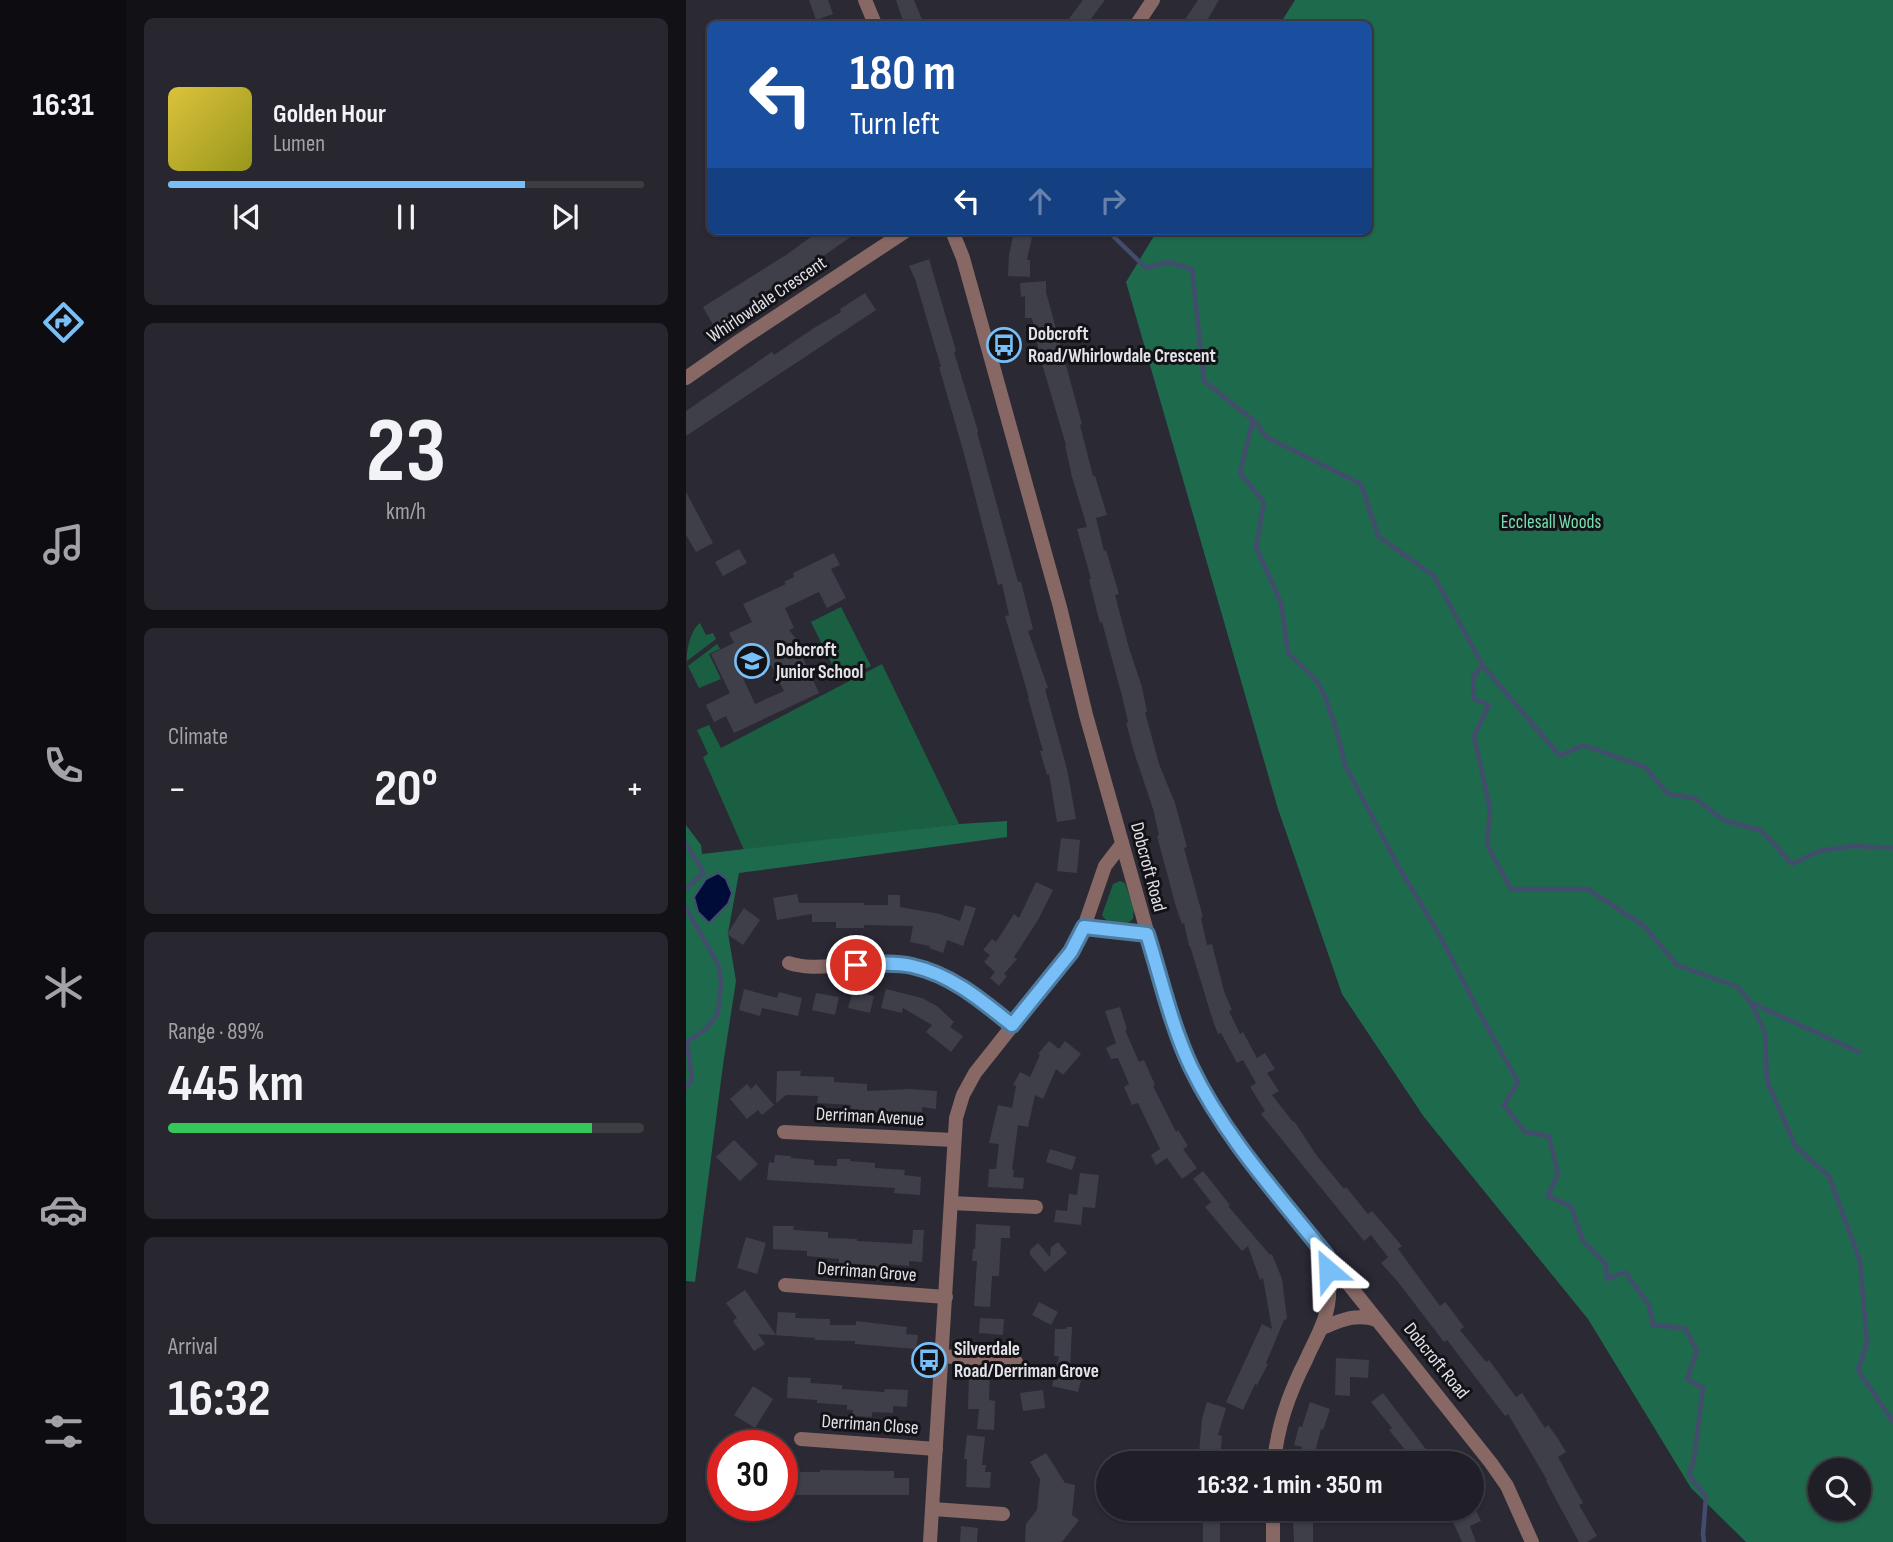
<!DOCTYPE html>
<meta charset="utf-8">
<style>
:root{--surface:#201f27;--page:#28272f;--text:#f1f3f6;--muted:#a2a2a7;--line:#3d3d44;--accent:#78bff8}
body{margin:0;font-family:"Sofia Sans Condensed",sans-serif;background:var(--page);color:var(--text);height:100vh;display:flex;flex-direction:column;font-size:26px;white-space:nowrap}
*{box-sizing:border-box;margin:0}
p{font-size:23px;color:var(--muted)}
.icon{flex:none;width:38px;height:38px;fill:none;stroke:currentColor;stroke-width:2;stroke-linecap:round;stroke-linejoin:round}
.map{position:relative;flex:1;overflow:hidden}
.sheet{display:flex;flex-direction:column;gap:18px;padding:18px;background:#121115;width:560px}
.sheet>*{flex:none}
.top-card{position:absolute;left:21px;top:21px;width:665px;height:214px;border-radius:10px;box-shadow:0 2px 5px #0004,0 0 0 2px var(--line);background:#1a4fa0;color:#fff;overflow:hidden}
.controls{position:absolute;left:1122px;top:1458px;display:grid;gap:14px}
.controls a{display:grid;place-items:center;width:63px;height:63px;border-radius:50%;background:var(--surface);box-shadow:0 2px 5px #0004,0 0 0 2px var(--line);font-size:35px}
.speed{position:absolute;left:21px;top:1430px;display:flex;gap:14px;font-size:35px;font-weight:700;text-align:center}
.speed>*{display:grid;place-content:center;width:91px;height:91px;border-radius:50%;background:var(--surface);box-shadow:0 2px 5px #0004,0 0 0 2px var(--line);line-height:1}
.speed .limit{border:10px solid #d22;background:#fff;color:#111}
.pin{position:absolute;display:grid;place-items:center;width:60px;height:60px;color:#fff;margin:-30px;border:4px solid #fff;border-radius:50%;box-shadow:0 2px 7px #0007}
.me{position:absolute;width:77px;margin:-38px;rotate:334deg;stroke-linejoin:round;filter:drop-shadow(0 0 5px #0008)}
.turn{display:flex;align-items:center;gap:24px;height:147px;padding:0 28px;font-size:32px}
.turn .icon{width:91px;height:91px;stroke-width:2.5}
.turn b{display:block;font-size:49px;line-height:60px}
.lanes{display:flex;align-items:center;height:66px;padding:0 28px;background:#0003;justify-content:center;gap:35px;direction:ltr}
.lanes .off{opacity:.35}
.big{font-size:52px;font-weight:700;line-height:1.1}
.sheet .widget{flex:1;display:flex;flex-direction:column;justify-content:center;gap:10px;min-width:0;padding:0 24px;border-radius:10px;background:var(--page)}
.sheet .dial{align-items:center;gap:0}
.dial b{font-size:91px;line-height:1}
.song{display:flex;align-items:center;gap:21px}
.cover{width:84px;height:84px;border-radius:10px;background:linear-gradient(135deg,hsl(50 70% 55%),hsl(60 70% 35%))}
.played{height:7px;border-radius:4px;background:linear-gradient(90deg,var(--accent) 75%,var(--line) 75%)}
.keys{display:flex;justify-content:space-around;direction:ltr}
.heat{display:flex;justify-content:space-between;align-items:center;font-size:38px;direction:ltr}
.charge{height:10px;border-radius:5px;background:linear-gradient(90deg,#34c759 89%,var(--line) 0)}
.trip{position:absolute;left:410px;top:1451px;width:388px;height:70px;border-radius:35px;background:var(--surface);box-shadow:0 2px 5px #0004,0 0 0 2px var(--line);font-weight:700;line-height:70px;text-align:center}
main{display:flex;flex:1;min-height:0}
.dock{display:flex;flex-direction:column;width:126px;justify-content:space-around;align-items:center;background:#0d0c10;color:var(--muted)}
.dock .icon{width:49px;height:49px}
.dock .selected{color:var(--accent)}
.dock b{font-size:32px;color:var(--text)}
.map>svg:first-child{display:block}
.green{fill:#1b5f43}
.forest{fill:#1e6a4c;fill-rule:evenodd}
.water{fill:#000c38;stroke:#444c6d;stroke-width:2}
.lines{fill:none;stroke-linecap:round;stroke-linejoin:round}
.stream{stroke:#444c6d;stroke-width:4.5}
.building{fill:#3f3f4a;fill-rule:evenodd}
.minor{stroke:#876864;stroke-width:14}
.route-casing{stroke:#4e7ca1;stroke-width:18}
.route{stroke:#78bff8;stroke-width:12}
.labels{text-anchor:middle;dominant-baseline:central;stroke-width:6;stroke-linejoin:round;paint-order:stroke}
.street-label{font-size:19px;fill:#e2e2e9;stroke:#131317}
.poi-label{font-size:19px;font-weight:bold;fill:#e2e2e9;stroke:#131317;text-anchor:start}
.park-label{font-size:19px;fill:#77dfaf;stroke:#131317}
</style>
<main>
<nav class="dock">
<b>16:31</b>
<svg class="icon selected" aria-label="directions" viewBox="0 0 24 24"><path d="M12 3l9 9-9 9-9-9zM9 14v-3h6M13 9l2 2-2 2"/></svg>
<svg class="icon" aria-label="music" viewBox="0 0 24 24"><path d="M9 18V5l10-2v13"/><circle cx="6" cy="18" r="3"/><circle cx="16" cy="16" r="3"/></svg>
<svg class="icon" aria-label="phone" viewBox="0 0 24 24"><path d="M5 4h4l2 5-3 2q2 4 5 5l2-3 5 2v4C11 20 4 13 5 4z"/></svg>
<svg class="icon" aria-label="climate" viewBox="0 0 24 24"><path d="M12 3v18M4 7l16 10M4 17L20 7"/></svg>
<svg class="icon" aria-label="car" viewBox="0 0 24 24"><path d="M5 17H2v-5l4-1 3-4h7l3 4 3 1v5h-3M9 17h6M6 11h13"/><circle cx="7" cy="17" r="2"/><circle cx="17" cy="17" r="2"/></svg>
<svg class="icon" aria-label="filters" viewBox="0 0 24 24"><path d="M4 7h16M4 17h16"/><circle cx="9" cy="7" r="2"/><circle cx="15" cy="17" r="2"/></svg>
</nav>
<section class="sheet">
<div class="widget">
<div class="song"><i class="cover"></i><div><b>Golden Hour</b><p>Lumen</p></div></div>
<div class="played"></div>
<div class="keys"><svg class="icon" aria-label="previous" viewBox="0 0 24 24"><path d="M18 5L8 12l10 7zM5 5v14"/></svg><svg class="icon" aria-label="pause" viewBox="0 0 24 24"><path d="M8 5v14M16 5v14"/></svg><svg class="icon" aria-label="next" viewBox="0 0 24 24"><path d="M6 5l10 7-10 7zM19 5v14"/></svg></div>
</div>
<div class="widget dial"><b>23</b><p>km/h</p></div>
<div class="widget"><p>Climate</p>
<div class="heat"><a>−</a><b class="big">20°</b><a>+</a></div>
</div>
<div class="widget"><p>Range · 89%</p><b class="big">445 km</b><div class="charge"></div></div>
<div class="widget"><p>Arrival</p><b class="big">16:32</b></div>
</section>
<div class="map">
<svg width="1207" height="1542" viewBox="0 0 1207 1542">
<rect width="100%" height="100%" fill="#2a2934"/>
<g class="green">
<polygon points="155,607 185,666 154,681 125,622"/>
<path d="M 14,623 L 20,635 L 27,633 L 30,639 L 1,661 C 0,651 5,629 14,623 Z"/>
<polygon points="31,644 34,649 23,654 35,679 13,688 2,666"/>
<polygon points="196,664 273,824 58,850 17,757 22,754 11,730 23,725 35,748"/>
<path d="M 434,881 L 439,883 L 448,908 L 447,919 L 442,923 C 433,922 420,924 416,915 L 427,884 Z"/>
</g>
<g class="forest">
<path d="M 609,0 L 1207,0 L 1207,1542 L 1060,1542 L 1005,1488 L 902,1319 L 738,1117 L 656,994 L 592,809 L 440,282 L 471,231 L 682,231 L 682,24 L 594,24 ZM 1134,1470 L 1172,1470 L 1172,1508 L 1134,1508 Z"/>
<polygon points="321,821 321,837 53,873 42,933 50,981 37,1065 9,1282 0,1281 0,825 15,845 16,854 273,824"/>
</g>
<polygon class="water" points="32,873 40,879 46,893 42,904 23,923 12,912 8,897 20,879"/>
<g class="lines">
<g class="stream">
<polyline points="426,235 460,268 482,262 506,269 518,381 567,420 554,473 578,502 570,547 595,603 602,653 631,681 640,699 652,736 659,765 710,862 754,936 793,1012 832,1082 818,1105 839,1132 863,1136 872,1174 862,1196 885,1206 897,1241 920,1264 921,1279 939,1272 963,1305 967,1325 999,1328 1011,1351 1001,1379 1017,1388 1008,1459 1003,1475 1020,1497 1017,1534 1018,1542"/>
<polyline points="567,420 582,438 675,484 692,536 748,576 797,666 787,676 788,699 803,705 788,736 804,809 801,845 825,889 902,889 958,926 991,965 1052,987 1065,1003 1079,1033 1081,1081 1110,1147 1143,1176 1174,1261 1181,1343 1172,1370 1207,1422"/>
<polyline points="797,666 874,756 897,745 959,767 982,794 1008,798 1038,820 1076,831 1106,864 1133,851 1167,846 1207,848"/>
<polyline points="0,844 18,873 0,888"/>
<polyline points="0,908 33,966 35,983 32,1013 20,1029 1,1042 6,1079 0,1088"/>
<polyline points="1066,1003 1173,1052"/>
</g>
</g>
<g class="building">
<polygon points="123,0 142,0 147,14 130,20"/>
<polygon points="210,0 228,0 238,24 218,24"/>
<polygon points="397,0 419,0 401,24 379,24"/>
<polygon points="512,0 533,0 519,24 496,24"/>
<polygon points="133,231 173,231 122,267 75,294 76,295 45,315 46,317 29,328 17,307 100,255"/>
<polygon points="328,231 341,231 340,236 346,237 341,260 344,260 344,277 322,276 323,255"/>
<polygon points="243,259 270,351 268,352 292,431 291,432 332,582 335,582 347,629 342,631 362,688 359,689 381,769 390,819 371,822 363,774 361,775 354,751 357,751 342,698 343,698 319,616 323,615 316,584 312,585 277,450 253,367 255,367 229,279 223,266"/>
<polygon points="360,281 360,292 396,424 394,425 407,476 409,476 421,515 410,518 418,551 420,550 433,594 429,595 443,648 456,687 461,712 459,712 473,764 489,803 501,847 498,848 517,917 515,918 521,945 526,944 538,991 546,1010 543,1011 554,1034 557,1032 571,1058 579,1053 589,1069 581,1073 593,1091 586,1095 607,1122 608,1121 631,1156 658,1189 660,1187 682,1214 686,1211 716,1246 712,1249 754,1306 759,1302 764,1308 778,1327 774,1330 800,1362 803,1360 830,1397 836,1393 859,1428 862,1425 871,1437 880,1452 872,1457 897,1503 893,1505 911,1536 901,1542 893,1542 860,1481 861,1480 822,1414 819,1416 761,1340 758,1342 712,1282 695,1263 702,1257 695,1248 685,1235 678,1241 575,1114 579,1111 564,1087 570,1083 557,1060 551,1063 535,1033 532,1034 527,1021 504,946 503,946 498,923 496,924 490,907 471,836 473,835 467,809 448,752 440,723 442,722 436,696 416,622 414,623 410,608 403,579 405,579 391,529 401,527 386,477 379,445 380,445 354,357 346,318 339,318 339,296 335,297 334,283"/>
<polygon points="179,293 190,310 0,436 0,411 86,352 88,355 128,328 155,312 154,309"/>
<polygon points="0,492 27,543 10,552 0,535"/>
<polygon points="53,549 61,563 37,576 29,562"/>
<path d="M 148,553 L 154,565 L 145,569 L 160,598 L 141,608 L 133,592 L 99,608 L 108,628 L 103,630 L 111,640 L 111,645 L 133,693 L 48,733 L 40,716 L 28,722 L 20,705 L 44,693 L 25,654 L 48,643 L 43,633 L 66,622 L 57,604 L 100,584 L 98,582 L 108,577 L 107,573 ZM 85,665 L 98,691 L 69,704 L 57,678 Z"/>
<polygon points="375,838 394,840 391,873 371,871"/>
<polygon points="350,882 367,890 352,920 328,957 331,959 318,974 321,976 313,986 304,978 309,972 298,962 304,955 297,950 306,939 310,942 328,914 333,918"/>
<polygon points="111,894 113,903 178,903 178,905 202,905 202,895 214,895 214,907 254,914 274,921 279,905 290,908 277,946 261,940 257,953 243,948 244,946 224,942 227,926 178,925 178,928 150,928 150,922 126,922 126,914 91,920 87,898"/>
<polygon points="58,908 74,920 57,945 41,934"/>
<polygon points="58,989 91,998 93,992 116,998 112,1016 76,1008 74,1016 53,1010"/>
<polygon points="200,989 236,998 251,1006 268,1022 264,1027 277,1036 265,1052 240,1032 246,1025 217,1008 216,1013 195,1008"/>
<polygon points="167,991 188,996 184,1013 162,1008"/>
<polygon points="130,993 153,997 149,1015 126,1010"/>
<polygon points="434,1007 441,1029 439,1030 453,1062 458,1060 469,1085 467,1086 490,1132 492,1130 502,1146 497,1149 511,1168 496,1179 481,1158 470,1165 465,1155 474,1149 452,1103 446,1105 438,1087 443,1084 432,1058 425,1059 420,1048 430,1043 419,1011"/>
<polygon points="363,1041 373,1049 379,1041 395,1054 377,1075 370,1069 357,1099 349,1095 342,1127 332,1125 326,1170 328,1170 327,1177 338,1178 337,1189 302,1187 303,1169 310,1169 313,1144 303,1143 312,1105 326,1108 330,1086 327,1085 334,1072 344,1077 354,1055 352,1054"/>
<polygon points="91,1071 115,1071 114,1076 148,1077 148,1082 181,1084 181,1091 223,1089 251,1091 250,1109 236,1107 236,1112 215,1111 215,1116 197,1117 197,1112 165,1111 165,1105 131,1103 132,1096 100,1095 90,1103"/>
<polygon points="61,1084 65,1089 70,1084 88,1105 76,1115 72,1110 61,1119 44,1099"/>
<polygon points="48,1140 72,1164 54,1181 30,1157"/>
<polygon points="364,1149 390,1157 386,1170 360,1162"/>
<polygon points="89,1155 105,1156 105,1158 128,1160 128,1165 151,1166 151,1159 164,1159 164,1161 189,1163 189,1168 219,1170 218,1175 235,1177 234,1195 208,1193 209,1188 81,1180 83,1162 88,1163"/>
<polygon points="517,1171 544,1205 542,1206 584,1255 586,1254 596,1279 601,1319 598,1320 580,1363 582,1364 571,1385 569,1384 557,1410 540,1402 576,1324 586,1329 577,1278 574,1280 562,1246 556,1251 519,1207 525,1202 507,1179"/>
<polygon points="394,1173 413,1175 409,1208 397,1207 395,1225 368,1222 370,1210 381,1211 383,1194 391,1195"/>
<polygon points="290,1224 324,1226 324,1238 315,1238 313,1276 306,1276 304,1307 288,1306 291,1261 286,1261 287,1249 289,1249"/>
<polygon points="87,1226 108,1226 107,1230 142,1232 142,1238 171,1239 171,1241 226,1244 227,1230 238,1230 236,1262 223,1261 223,1266 200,1264 200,1268 184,1268 184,1265 153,1263 153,1259 121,1256 121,1251 87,1249"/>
<polygon points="60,1237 80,1243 71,1274 51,1268"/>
<polygon points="372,1242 381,1253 359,1272 344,1255 344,1250 352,1243 364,1257 365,1247"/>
<polygon points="59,1290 90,1335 92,1312 110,1313 109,1318 144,1319 144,1325 170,1325 170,1321 221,1327 220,1334 232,1335 230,1349 169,1344 169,1341 129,1340 129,1338 72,1334 79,1344 68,1351 47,1321 51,1318 40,1303"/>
<polygon points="353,1302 372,1312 365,1325 346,1315"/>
<polygon points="294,1318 318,1319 317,1335 293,1333"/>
<polygon points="381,1327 386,1327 384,1369 397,1373 392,1392 366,1386 373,1356 368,1356 369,1329 380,1329"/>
<polygon points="650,1358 683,1360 682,1378 664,1377 664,1396 649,1395"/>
<polygon points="283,1374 304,1374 303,1400 309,1401 308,1430 291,1429 293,1409 282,1409"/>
<polygon points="102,1377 125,1378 124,1383 156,1385 156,1389 198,1392 199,1389 222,1390 221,1407 207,1406 207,1413 186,1412 186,1417 166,1416 167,1410 161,1410 161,1405 131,1403 131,1400 101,1398"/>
<polygon points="67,1386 87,1399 69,1428 48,1415"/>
<polygon points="357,1390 359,1408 337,1411 334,1393"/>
<polygon points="697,1393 730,1436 750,1463 726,1463 719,1454 721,1452 703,1430 706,1428 685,1402"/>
<polygon points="521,1402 540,1408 532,1435 536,1436 534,1463 512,1463 516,1419"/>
<polygon points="624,1402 644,1409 637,1430 635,1429 626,1463 614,1463 616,1447 608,1445 613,1426 616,1427"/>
<polygon points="281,1435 299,1437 296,1465 300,1465 299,1472 305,1472 304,1488 280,1487 281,1459 278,1459"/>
<polygon points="360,1453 379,1483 389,1485 386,1515 393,1520 376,1542 339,1542 340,1524 351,1510 354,1479 344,1462"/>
<polygon points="134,1470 208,1471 208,1478 223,1478 223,1495 101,1495 102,1472 134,1472"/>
<polygon points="787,1504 795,1521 784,1526 790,1542 776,1542 764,1515 778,1508 786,1508"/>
<polygon points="513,1508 539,1508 539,1520 534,1520 534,1542 517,1542 517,1520 513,1520"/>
<polygon points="605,1508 627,1508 627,1542 608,1542 607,1522 605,1522"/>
<polygon points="275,1526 292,1528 291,1542 274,1542"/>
</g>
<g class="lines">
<g class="minor">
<polyline points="179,0 189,24"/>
<polyline points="451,24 467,0"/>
<polyline points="266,231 277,258 374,607 400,715 477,988 505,1067 530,1112 558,1153 805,1463 821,1486 846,1542"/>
<polyline points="0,378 56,339 220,231"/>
<polyline points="398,927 461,934"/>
<path d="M 103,963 C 123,970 148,965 168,965 C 186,964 205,963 223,966 C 264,972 295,1000 326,1025"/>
<polyline points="98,1132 268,1140"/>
<polyline points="265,1203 350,1207"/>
<polyline points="99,1285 260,1297"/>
<path d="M 636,1328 C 656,1320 670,1313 691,1320"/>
<polyline points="256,1356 330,1362"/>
<polyline points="115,1439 250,1449"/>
<path d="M 588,1463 C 591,1428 604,1391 620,1360 C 628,1341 639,1325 642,1305 C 645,1288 642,1272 640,1256"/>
<polyline points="587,1508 587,1542"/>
<polyline points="247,1509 317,1514"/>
<polyline points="244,1542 270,1118 277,1095 289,1073 385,952 398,927 419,866 436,844"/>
</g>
</g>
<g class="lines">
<g class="route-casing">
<path id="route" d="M 170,965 C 188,964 208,962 226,966 C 266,975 295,1000 326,1025 L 385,952 L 398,927 L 461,934 C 475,978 485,1025 505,1067 C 538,1136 592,1195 640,1255 L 642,1270"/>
</g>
<use href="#route" class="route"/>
</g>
<defs>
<g id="bus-ring" transform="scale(1.75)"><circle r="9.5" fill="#131317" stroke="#78bff8" stroke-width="1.5"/><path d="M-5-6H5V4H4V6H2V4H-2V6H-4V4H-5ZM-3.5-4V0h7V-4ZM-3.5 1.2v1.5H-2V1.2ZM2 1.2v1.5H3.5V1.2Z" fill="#78bff8"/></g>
<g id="school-ring" transform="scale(1.75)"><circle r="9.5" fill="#131317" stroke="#78bff8" stroke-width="1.5"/><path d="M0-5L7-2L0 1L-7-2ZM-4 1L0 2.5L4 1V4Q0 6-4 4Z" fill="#78bff8"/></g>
</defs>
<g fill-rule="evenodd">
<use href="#bus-ring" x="318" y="345"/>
<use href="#school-ring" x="66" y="661"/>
<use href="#bus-ring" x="243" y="1360"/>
</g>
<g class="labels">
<g class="street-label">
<text transform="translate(81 300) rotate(-34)">Whirlowdale Crescent</text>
<text transform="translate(462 867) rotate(75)">Dobcroft Road</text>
<text transform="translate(184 1117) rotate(3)">Derriman Avenue</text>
<text transform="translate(181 1272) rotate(4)">Derriman Grove</text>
<text transform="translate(750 1361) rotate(51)">Dobcroft Road</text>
<text transform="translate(184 1425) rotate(4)">Derriman Close</text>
</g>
<g class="poi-label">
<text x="342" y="334">Dobcroft<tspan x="342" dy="22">Road/Whirlowdale Crescent</tspan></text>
<text x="90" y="650">Dobcroft<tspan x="90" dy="22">Junior School</tspan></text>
<text x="268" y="1349">Silverdale<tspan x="268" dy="22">Road/Derriman Grove</tspan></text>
</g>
<g class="park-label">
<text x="865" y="522">Ecclesall Woods</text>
</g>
</g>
</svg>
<div class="controls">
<a><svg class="icon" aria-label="search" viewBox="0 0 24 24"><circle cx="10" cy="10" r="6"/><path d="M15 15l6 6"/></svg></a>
</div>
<div class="speed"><div class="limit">30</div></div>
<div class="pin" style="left:170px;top:965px;background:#d93025"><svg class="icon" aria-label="arrive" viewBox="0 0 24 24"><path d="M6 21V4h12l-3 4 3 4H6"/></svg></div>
<svg class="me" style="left:642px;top:1270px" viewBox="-20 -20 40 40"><path d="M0-17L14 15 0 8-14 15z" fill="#78bff8" stroke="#fff" stroke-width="4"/></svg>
<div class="trip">16:32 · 1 min · 350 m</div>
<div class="top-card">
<div class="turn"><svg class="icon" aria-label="left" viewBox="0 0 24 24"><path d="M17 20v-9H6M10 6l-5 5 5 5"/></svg><div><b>180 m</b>Turn left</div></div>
<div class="lanes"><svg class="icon" aria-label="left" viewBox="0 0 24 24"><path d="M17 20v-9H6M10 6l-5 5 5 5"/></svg><svg class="icon off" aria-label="ahead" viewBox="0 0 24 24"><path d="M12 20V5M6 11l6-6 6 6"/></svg><svg class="icon off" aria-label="right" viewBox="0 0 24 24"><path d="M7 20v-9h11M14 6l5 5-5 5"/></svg></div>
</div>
</div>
</main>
